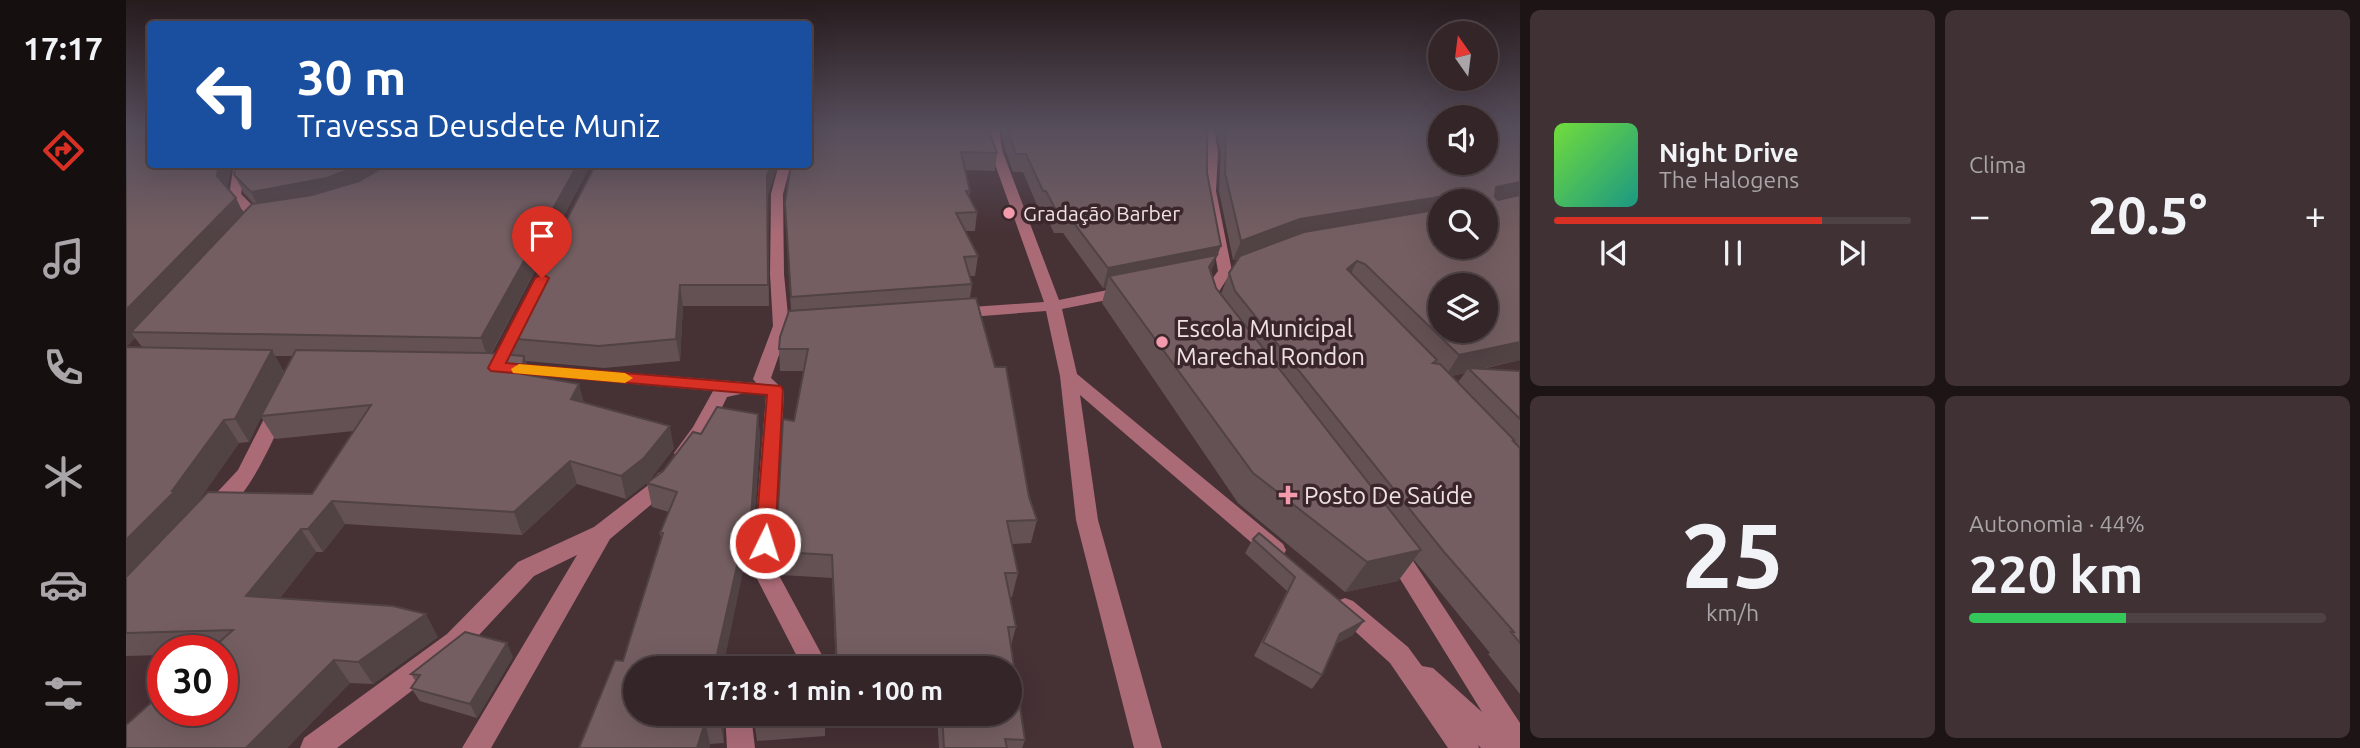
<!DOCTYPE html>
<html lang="pt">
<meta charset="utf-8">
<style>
:root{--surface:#342528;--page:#3f3134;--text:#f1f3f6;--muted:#a9a5a8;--line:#4e4245;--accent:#d93025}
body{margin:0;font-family:Ubuntu,sans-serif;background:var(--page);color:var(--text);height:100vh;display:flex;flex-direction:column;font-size:26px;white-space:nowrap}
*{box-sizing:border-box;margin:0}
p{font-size:23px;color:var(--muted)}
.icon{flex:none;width:38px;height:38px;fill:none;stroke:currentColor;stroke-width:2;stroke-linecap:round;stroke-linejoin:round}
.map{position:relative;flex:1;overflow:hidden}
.drawer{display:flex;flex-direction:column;gap:10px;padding:10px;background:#1d1416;width:840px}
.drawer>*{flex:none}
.hud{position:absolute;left:21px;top:21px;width:665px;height:147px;border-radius:7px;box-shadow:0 7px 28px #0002,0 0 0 2px var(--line);background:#1a4fa0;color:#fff;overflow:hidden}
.needle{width:46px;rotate:346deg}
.tools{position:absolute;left:1302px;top:21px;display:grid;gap:14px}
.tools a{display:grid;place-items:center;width:70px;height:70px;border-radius:50%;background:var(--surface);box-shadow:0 7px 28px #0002,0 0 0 2px var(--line);font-size:35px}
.speed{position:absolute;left:21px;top:635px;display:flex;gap:14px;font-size:35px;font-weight:700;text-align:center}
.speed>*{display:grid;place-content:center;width:91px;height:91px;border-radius:50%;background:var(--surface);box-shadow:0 7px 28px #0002,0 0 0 2px var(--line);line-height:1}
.speed .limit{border:10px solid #d22;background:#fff;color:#111}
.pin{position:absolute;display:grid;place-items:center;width:60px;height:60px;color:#fff;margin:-72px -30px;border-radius:50% 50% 50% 0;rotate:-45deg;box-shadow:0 0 7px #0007}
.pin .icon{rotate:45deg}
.me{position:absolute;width:77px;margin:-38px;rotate:4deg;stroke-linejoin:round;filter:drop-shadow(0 0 5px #0008)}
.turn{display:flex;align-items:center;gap:24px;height:147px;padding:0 35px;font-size:32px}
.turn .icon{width:91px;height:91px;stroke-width:2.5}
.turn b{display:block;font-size:49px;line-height:60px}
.big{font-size:52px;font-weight:600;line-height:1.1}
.drawer .card{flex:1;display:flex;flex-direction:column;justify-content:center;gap:10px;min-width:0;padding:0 24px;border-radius:10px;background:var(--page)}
.drawer .dial{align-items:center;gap:0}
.dial b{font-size:91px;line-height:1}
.song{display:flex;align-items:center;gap:21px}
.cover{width:84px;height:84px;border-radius:10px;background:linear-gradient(135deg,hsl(100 70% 55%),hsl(170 70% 35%))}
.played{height:7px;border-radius:4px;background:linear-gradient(90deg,var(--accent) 75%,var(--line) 75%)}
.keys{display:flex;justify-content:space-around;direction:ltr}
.heat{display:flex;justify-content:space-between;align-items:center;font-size:38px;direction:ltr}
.charge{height:10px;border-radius:5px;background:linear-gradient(90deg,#34c759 44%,var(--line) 0)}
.drawer .tiles{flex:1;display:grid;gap:10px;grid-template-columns:repeat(2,1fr)}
.trip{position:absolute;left:497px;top:656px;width:399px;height:70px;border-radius:35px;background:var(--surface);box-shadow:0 7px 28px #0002,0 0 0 2px var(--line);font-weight:600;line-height:70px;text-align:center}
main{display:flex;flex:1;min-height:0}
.tabs{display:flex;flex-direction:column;width:126px;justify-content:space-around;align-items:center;background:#150f10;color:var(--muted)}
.tabs .icon{width:49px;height:49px}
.tabs .selected{color:var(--accent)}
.tabs b{font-size:32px;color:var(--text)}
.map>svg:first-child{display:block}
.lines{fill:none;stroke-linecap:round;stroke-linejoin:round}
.minor{fill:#aa6b77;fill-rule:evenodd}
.wall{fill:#645153;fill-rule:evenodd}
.shaded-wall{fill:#514244}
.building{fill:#745e61;stroke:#514244;stroke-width:2;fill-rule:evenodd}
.route{fill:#d93025;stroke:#8d1f18;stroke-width:2}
.slow{fill:#f59e0b}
.poi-dot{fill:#f39aac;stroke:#3b272b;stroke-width:2.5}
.labels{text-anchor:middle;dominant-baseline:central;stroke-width:7;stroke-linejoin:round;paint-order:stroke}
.far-poi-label{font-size:21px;fill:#eee1e3;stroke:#3b272b;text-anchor:start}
.poi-label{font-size:24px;fill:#eee1e3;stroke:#3b272b;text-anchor:start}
</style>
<main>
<nav class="tabs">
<b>17:17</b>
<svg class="icon selected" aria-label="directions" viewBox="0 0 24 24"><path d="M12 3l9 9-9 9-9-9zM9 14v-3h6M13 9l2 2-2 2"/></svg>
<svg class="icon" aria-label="music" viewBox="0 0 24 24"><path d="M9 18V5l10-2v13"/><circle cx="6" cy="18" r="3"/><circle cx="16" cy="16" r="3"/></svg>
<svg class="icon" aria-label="phone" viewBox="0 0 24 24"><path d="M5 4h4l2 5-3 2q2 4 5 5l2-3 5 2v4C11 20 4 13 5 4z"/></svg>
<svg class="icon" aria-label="climate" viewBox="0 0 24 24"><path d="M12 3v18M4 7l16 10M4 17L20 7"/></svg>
<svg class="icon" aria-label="car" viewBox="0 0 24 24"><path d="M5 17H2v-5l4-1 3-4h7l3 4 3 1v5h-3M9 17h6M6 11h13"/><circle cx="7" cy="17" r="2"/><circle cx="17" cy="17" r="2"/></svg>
<svg class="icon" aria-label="filters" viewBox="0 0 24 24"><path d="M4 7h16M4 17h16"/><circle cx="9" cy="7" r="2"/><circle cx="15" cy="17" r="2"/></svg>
</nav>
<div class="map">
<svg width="1394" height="748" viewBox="0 0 1394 748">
<rect width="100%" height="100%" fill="#463135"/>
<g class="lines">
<g class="minor">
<polygon points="863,129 873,129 876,150 933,300 1001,286 1009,291 1001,296 936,309 951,374 1157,544 1160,550 1157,556 1149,559 1141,556 954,395 972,520 1036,748 1008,748 950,520 934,376 920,311 831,318 823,313 831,308 918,302 864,150"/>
<polygon points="1078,129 1088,129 1092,152 1090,191 1106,271 1092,293 1096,305 1088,310 1082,308 1076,293 1092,271 1078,191 1080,152"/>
<polygon points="108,164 120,164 115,194 135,214 135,220 125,220 103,195"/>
<path d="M 653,164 L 665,164 L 657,194 L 658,274 L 663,326 L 645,378 L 658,390 L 649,568 L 703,668 L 677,668 L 626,569 L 640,395 L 619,393 L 601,397 C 592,415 573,464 551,458 L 548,453 L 567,427 L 587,391 L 381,373 L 372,368 L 381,363 L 630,383 L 627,379 L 647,326 L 644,274 L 645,194 Z"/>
<path d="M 152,403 L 159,405 L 161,409 C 150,433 113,525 81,515 L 78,509 L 81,503 L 112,470 L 143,409 L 145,405 Z"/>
<polygon points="539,471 546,473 549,478 539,493 484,539 365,748 336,748 451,555 408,576 339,650 211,748 174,748 178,738 321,634 392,562 468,527 525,483 532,473"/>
<polygon points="1268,541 1276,544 1394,723 1394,748 1355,748 1352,745 1353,748 1322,748 1264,663 1211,615 1207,608 1211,601 1219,598 1227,601 1282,647 1296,666 1307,668 1356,712 1260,556 1257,550 1260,544"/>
<polygon points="599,714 625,714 629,748 601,748"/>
</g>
</g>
<g class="wall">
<path d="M 0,129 L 101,189 L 110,198 L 117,213 L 128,204 L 118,193 L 108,175 L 110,164 L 465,164 L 366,353 L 383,355 L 378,338 L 470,164 L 652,164 L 642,194 L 643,306 L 557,306 L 554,361 L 478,368 L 400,361 L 404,375 L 548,448 L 523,481 L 500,499 L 451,484 L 396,535 L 219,524 L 197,552 L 190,552 L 154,598 L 312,637 L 247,684 L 224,683 L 161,748 L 0,748 L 96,651 L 37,651 L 37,655 L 0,656 L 0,347 L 16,347 L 9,338 L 0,347 ZM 149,356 L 167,356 L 140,408 L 158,372 ZM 135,417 L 149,439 L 228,431 L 186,494 L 71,503 L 113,443 L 123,442 Z"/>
<path d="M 875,129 L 1081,129 L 1081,173 L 1088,266 L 1087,266 L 1085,271 L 1090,288 L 1095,294 L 1103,273 L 1112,259 L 1107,260 L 1093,191 L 1095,152 L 1089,129 L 1394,129 L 1394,360 L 1357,369 L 1394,371 L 1394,694 L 1362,654 L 1364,653 L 1288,560 L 1272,581 L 1219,592 L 1112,503 L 976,303 L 980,288 L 977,288 L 937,233 L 928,233 L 917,210 L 913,210 L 897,172 L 887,172 L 879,149 ZM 1314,201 L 1360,201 L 1314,247 ZM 1339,373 L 1332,382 L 1326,376 Z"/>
<polygon points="864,133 871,153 869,171 839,170 844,191 843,196 851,212 849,231 839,231 852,256 849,276 843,276 846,284 844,298 911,520 905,543 886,544 892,573 886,597 884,597 890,627 885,645 899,740 896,748 813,748 811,714 884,714 884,668 710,668 706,578 656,575 652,567 650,544 668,421 678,371 654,371 653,349 665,311 660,222"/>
<polygon points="632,414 634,438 625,573 617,572 509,668 597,714 598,743 584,744 583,748 453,748 497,661 535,539 534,533 543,512 526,507 521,483 537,471 575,434"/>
<polygon points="1133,533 1227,635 1209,644 1196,675 1186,689 1128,656 1161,591 1119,553 1127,539"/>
<polygon points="387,657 351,718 294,701 285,688 290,682 285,674"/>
<polygon points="627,714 699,714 699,736 631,741"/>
</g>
<g class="shaded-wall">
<polygon points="93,164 106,164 100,195 91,176"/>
<polygon points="237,164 268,164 248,181 134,210 125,192"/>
<polygon points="452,164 465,164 362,359 355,338"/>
<polygon points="645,164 652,164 642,194 643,306 641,176"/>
<polygon points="1394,182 1394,198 1360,205 1370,187"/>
<polygon points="1326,195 1323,201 1314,201 1314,214 1166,238 1107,260 1115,241 1174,219"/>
<polygon points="110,198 119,217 5,332 9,338 0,347 0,310"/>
<polygon points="1095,246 1081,282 983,276 980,288 977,288 982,268"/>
<polygon points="1231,261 1221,282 1221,269"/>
<polygon points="554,285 557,306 554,361 550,339"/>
<polygon points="1394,342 1394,360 1345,371 1342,368 1339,373 1319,377 1333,355"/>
<polygon points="146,350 158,372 123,442 109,419"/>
<polygon points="398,356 405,378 396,374"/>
<polygon points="453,384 459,406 445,399"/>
<polygon points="632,414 634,438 625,573 623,549"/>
<polygon points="98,420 113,443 65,512 0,584 0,540 46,491"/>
<polygon points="544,426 548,448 523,481 500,499 495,476"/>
<polygon points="444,461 451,484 396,535 388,512"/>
<polygon points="206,501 219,524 197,552 182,529"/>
<polygon points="175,529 190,552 138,618 120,596"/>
<polygon points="615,548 617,572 597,668 588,668"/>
<polygon points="1295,550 1272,581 1219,592 1241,562"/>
<polygon points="300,614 312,637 247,684 232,662"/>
<polygon points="1238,621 1227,635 1204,647 1214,634"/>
<polygon points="381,643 387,657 351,718 344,704"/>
<polygon points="208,660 224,683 161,748 120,748"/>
<polygon points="594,714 597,714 598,743 594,721"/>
<polygon points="579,722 584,744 583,748 571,748"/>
</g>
<g class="building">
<polygon points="0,129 24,129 24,164 93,164 91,176 110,198 0,310"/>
<polygon points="682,129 864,129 864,133 871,153 835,152 844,191 840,191 851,212 830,213 852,256 838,257 846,284 665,297 659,203 665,164 682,164"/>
<polygon points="881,129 1081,129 1081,173 1095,246 982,268 941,214 932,214 920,191 917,191 900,154 890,154"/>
<path d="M 1099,129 L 1314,129 L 1314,163 L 1360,163 L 1360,129 L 1394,129 L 1394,182 L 1370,187 L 1369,197 L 1372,200 L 1394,195 L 1394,342 L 1333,355 L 1239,264 L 1231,261 L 1221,269 L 1311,360 L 1307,363 L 1314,364 L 1389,441 L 1386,440 L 1394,448 L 1394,643 L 1385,632 L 1388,632 L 1318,552 L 1109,291 L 1103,273 L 1114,256 L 1178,232 L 1314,209 L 1314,247 L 1360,247 L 1360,201 L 1326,201 L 1326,195 L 1174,219 L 1115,241 L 1099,173 L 1100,134 ZM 1314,285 L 1360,285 L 1360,331 L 1314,331 Z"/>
<polygon points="110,164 237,164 201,178 125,192 108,175"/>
<polygon points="263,164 452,164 355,338 5,332 126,204 186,195 233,181"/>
<polygon points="470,164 645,164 641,176 642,285 554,285 550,339 473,346 378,338"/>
<polygon points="1091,255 1083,267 1090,288 1295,550 1241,562 1127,473 983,276"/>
<polygon points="850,298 869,367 880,367 903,497 911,520 881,521 892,573 879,573 890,627 882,627 899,740 879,739 881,748 818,748 816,714 884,714 884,668 814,668 814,666 711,668 706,555 654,552 650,544 657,419 668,421 682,349 653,349 654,337 663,311"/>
<polygon points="0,347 146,350 109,419 98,420 46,491 49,491 0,540"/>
<polygon points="170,350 362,353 398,356 396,374 453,384 445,399 544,426 518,458 495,476 444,461 388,512 206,501 182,529 175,529 120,596 267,606 300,614 232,662 208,660 120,748 0,748 0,725 37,692 37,710 96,710 96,651 83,651 107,630 0,633 0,577 82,492 186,494 245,405 135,416"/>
<polygon points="1342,368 1394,371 1394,419"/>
<polygon points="591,407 632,414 623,549 615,548 588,668 509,668 509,714 594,714 594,721 579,722 571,748 453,748 489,660 497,661 537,533 534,533 551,492 521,483 537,471 567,432 575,434"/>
<polygon points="1133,533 1238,621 1214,634 1196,675 1137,642 1169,577 1127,539"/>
<polygon points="339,632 381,643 344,704 285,688 294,675 285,674"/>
<polygon points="628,714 692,714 628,718"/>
</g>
<linearGradient id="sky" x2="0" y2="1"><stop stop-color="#261b1d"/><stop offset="0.55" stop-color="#574e5c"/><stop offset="1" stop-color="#574e5c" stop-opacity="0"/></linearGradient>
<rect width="1394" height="234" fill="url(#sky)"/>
<polygon class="route" points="416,274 423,278 380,363 655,386 657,390 649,543 646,549 639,551 632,549 629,543 641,395 365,371 362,368 409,278"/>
<polygon class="slow" points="393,364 499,373 507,378 499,383 387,373 385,369"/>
<g class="poi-dot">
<circle cx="883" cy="213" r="7"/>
<circle cx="1036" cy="342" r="7"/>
<path d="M1158.5 484.5h7v7h7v7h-7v7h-7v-7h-7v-7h7z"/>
</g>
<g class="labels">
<g class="far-poi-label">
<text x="897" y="213">Gradação Barber</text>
</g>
<g class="poi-label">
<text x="1050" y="328">Escola Municipal<tspan x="1050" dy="28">Marechal Rondon</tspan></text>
<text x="1178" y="495">Posto De Saúde</text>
</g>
</g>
</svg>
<div class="tools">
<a><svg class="needle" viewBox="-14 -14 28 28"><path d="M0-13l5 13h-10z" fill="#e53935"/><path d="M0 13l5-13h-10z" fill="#a9a5a8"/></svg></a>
<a><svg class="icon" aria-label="sound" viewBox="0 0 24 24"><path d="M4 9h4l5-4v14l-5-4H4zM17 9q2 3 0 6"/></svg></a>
<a><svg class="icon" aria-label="search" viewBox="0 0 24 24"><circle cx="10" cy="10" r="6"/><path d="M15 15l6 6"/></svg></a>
<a><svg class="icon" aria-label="layers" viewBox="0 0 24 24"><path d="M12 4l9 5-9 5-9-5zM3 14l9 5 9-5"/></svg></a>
</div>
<div class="speed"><div class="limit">30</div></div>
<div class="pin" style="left:416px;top:278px;background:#d93025"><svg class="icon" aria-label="arrive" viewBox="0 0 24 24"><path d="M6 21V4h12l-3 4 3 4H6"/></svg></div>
<svg class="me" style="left:639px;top:543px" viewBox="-20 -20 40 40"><circle r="17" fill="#d93025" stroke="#fff" stroke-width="3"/><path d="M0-11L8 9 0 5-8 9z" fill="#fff"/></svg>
<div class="trip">17:18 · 1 min · 100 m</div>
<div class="hud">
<div class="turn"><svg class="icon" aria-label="left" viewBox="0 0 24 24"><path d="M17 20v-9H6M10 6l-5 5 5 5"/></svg><div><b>30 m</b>Travessa Deusdete Muniz</div></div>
</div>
</div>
<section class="drawer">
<div class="tiles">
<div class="card">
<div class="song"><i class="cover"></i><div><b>Night Drive</b><p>The Halogens</p></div></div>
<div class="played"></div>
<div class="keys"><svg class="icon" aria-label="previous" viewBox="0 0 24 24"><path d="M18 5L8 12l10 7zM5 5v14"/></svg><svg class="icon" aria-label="pause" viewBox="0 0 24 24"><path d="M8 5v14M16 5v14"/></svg><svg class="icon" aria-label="next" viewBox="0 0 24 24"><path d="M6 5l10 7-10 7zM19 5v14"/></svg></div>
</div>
<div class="card"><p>Clima</p>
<div class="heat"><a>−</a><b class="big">20.5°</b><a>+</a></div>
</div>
<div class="card dial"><b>25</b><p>km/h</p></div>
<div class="card"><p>Autonomia · 44%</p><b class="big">220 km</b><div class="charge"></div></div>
</div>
</section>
</main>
